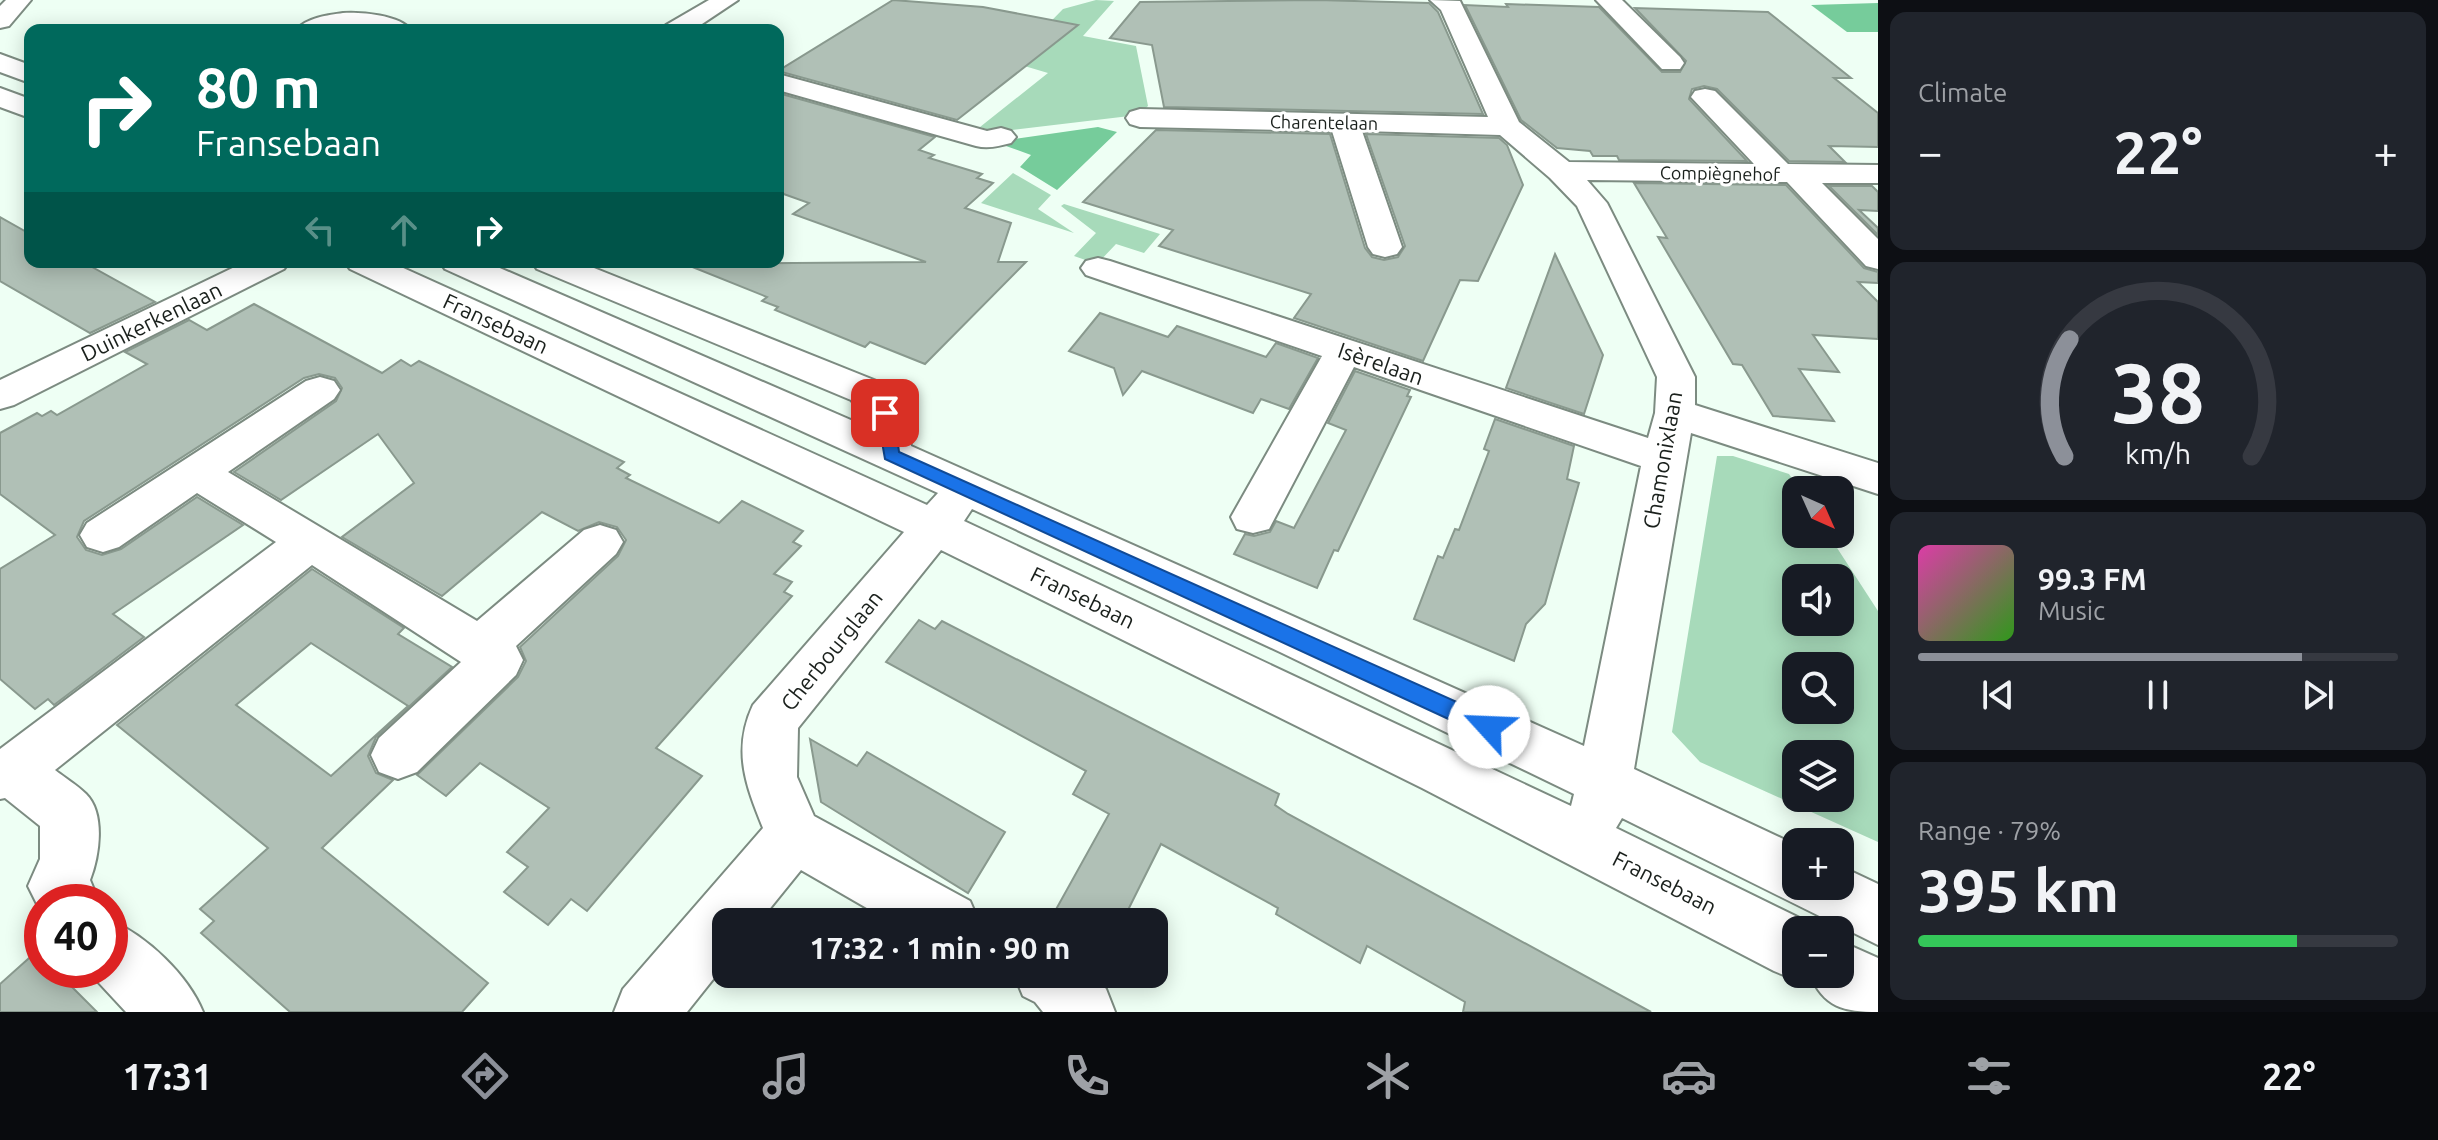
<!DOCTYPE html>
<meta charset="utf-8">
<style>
:root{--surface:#171b24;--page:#20242c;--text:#f1f3f6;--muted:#9ea1a6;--line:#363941;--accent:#8c9099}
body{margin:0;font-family:Ubuntu,sans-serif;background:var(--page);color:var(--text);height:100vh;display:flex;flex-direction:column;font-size:30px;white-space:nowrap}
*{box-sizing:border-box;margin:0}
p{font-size:26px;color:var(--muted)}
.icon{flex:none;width:44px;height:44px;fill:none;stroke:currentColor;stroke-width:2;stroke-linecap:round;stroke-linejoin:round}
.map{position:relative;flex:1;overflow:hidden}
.panel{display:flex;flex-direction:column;gap:12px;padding:12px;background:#0d0f14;width:560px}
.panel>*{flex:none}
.guide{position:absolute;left:24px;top:24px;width:760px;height:244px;border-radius:16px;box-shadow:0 4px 20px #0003;background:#00695c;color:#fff;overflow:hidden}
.needle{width:52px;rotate:135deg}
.controls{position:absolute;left:1782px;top:476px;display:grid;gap:16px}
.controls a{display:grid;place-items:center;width:72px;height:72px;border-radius:16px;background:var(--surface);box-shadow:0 4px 20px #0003;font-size:40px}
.speed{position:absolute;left:24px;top:884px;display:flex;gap:16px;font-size:40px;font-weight:700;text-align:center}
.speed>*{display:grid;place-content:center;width:104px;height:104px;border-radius:50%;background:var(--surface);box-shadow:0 4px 20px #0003;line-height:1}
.speed .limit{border:12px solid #d22;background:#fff;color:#111}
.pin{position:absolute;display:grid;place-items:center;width:68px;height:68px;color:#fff;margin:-34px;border-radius:16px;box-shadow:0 4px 12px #0006}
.me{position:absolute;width:88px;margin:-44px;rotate:295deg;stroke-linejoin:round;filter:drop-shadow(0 0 6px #0008)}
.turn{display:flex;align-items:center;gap:28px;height:168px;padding:0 40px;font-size:36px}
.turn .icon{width:104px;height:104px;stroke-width:2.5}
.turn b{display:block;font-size:56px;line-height:68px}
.lanes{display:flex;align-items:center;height:76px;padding:0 40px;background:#0003;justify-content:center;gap:40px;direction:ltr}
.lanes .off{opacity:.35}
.big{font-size:60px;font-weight:700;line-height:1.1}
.panel .widget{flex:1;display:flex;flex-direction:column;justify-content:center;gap:12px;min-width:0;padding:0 28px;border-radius:16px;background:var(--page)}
.panel .dial{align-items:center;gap:0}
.dial svg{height:208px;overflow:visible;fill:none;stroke:var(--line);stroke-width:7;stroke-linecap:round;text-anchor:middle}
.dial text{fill:var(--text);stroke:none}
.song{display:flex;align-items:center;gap:24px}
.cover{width:96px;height:96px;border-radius:12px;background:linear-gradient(135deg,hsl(320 70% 55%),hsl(110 70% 35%))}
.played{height:8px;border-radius:4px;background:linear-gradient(90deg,var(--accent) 80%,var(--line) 80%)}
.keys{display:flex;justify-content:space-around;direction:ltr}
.heat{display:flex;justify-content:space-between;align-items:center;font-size:44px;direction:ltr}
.charge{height:12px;border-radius:6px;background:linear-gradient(90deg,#34c759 79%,var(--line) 0)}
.trip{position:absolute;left:712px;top:908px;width:456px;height:80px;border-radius:16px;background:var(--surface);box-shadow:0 4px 20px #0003;font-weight:700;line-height:80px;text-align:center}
.dock{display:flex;height:128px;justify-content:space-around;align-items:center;background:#090b0e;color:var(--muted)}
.dock .icon{width:56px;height:56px}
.dock .selected{color:var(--accent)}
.dock b{font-size:36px;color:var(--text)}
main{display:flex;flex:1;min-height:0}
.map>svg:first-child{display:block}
.green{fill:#a7daba;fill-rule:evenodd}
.forest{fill:#76cc9b}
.building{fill:#b0c0b6;stroke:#89998e;stroke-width:2;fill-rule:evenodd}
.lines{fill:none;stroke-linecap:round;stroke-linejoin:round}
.minor-casing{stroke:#7c8b81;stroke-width:4}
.minor{fill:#fff;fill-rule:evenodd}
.route{fill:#1a73e8;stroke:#114b97;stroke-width:2}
.labels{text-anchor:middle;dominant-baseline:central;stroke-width:6;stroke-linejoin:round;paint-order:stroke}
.far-street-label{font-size:18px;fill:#1a201c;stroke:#fff}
.street-label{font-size:22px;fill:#1a201c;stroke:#fff}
</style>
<main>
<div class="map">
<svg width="1878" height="1012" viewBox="0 0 1878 1012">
<rect width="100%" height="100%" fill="#eefff4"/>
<g class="green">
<polygon points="1096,0 1114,1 1083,36 1136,46 1148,106 1138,115 996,132 980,127 1048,73 1011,62 1063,9"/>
<polygon points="1013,173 1051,195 1038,209 1074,233 981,203"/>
<polygon points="1064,204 1160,234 1144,253 1116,244 1097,264 1074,256 1096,233 1061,206"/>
<path d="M 1717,456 L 1733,456 L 1789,474 L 1800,490 L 1796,490 L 1796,534 L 1828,534 L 1878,611 L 1878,842 L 1700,762 L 1672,732 ZM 1796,578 L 1840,578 L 1840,622 L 1796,622 ZM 1796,666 L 1840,666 L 1840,710 L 1796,710 ZM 1840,754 L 1840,798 L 1796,798 L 1796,754 Z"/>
</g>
<g class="forest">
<polygon points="1878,3 1878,32 1847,32 1811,5"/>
<polygon points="1098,127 1117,132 1057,190 1020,167 1031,155 1006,146 1008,140"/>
</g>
<g class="building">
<polygon points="893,0 983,7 1078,25 957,120 778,71"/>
<polygon points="1317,0 1429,3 1438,12 1483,114 1164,107 1152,45 1110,38 1140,2"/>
<polygon points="1506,4 1599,7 1662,72 1680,72 1686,61 1635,8 1768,12 1851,78 1834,78 1878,113 1878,147 1829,146 1845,162 1789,161 1717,89 1704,86 1692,89 1689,99 1747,161 1619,160 1617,156 1593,156 1590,151 1557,148 1521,120 1465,5 1508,7"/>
<polygon points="778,93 935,137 919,150 934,155 929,158 982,174 977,178 993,183 965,208 1011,223 998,262 1026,262 925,364 870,342 865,347 775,310 778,307 762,301 767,297 685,264 926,262 793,214 809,203 778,192"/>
<polygon points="1156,130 1330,134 1365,248 1372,257 1384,260 1398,257 1405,246 1366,134 1499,138 1507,145 1523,185 1478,281 1460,280 1423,361 1294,318 1311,294 1159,246 1173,230 1083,202"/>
<polygon points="1634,183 1786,185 1864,268 1878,272 1878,283 1858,282 1878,302 1878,339 1813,335 1839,372 1799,369 1834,421 1773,416 1742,365 1733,364 1658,237 1667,238"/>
<polygon points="1829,186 1872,186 1878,192 1878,211 1859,210 1878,228 1878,235"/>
<polygon points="0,217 30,234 30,262 83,262 155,302 90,333 0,281"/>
<polygon points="1555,254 1603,355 1584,414 1506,388"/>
<polygon points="254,304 382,373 401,360 411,366 419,361 624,462 617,468 630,475 626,478 719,523 742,501 803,531 793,542 801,546 774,574 792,582 784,592 792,596 656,748 702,776 587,911 571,899 548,925 504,892 528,867 507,852 549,808 480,763 446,796 417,775 518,677 526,661 520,647 618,556 626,540 617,527 599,522 578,531 542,512 442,596 342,537 414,483 378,434 281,500 234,472 336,401 342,388 335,378 319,374 304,378 84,521 77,537 86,550 102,555 121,549 197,497 243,525 113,614 144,637 54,705 48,699 35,709 0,679 0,569 55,535 0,494 0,433 37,413 42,416 51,411 57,415 147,364 125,352 189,320 207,330"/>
<polygon points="1100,313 1168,337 1177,326 1266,357 1276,343 1318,358 1289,409 1261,399 1253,413 1142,371 1123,395 1114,368 1069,351"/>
<polygon points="1355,371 1410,390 1407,396 1411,397 1338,551 1334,550 1317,588 1234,554 1245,534 1254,536 1270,532 1276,521 1294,528 1346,430 1328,423"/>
<polygon points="1495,419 1574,446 1567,479 1579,483 1545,604 1526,624 1514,661 1414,619 1438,556 1443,558 1455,529 1459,530 1489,451 1484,449"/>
<path d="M 312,569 L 404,628 L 398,634 L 452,667 L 376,737 L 368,756 L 376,773 L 393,780 L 322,848 L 488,983 L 462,1012 L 290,1012 L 201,933 L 214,921 L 200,909 L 268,848 L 117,725 ZM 311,643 L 408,706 L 331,776 L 236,705 Z"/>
<polygon points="919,620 935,629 942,621 1279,794 1275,805 1288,814 1651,1012 1463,1012 1465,1002 1367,946 1360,963 1276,914 1278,908 1161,844 1122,922 1049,922 1109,814 1073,794 1086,771 886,662"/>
<polygon points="810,739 857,766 867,752 1005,832 968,893 821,802"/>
<polygon points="37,951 42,957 42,970 55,970 97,1012 0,1012 0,984"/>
</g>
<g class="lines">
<g class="minor-casing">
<g id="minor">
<polygon points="6,0 31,0 9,26 0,28 0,6"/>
<polygon points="709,0 738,0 693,30 662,30 666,25"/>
<path d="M 1430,0 L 1460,1 L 1519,122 L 1569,162 L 1754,164 L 1691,97 L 1695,91 L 1705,89 L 1715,91 L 1788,164 L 1878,165 L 1878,183 L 1822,183 L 1878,239 L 1878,269 L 1866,266 L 1787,182 L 1587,180 L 1607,203 L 1695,377 L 1695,405 L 1878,463 L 1878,494 L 1691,433 L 1634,769 L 1796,845 L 1796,886 L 1840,886 L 1840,866 L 1878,884 L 1878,945 L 1622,818 L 1616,828 L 1818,927 L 1819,930 L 1796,930 L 1796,974 L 1840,974 L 1840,941 L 1878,958 L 1878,1012 C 1844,1012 1823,1007 1810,974 L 1796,980 L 1774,971 L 1422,788 L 941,550 L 798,728 L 797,777 L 814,816 L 970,901 L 979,922 L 891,922 L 801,870 L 759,922 L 726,922 L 726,963 L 687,1012 L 614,1012 L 623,989 L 763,828 C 746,786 732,750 753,705 L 904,532 L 350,269 L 345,262 L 390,262 L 927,505 L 938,493 L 445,269 L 440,262 L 486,262 L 867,427 L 865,416 L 851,400 L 537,269 L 532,262 L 579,262 L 879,382 L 905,413 L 911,446 L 1584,746 L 1641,466 L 1354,367 L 1269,529 L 1253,533 L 1237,529 L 1231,517 L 1322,356 L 1086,275 L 1081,268 L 1086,261 L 1098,258 L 1110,261 L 1648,438 L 1655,413 L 1657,377 L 1577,206 L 1550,178 L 1500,135 L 1362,131 L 1402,247 L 1397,254 L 1385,257 L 1373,254 L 1368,247 L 1332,131 L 1140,127 L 1130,124 L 1126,118 L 1130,112 L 1140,109 L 1488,117 L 1441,10 ZM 972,509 L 1280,652 L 1574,794 L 1571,806 L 964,521 Z"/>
<polygon points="1596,0 1622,0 1680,57 1684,63 1680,69 1662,69"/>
<path d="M 343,13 C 362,12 399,15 411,30 L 353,27 L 296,30 C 306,18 328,15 343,13 Z"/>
<polygon points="0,54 30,65 30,83 0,72"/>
<path d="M 778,74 L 987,131 L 1001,128 L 1011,131 L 1016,137 L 1011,143 C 999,146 988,149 976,146 L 778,90 Z"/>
<polygon points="0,88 30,99 30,118 0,107"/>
<polygon points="245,262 289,262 284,269 14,405 0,409 0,380"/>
<path d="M 320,377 L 334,381 L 340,390 L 334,399 L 228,472 L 477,621 L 584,530 L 600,525 L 616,530 L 623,542 L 616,554 L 516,646 L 523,660 L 516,675 L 417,772 L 398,779 L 379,772 L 371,755 L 379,738 L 461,662 L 312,565 L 55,770 C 65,778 77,785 86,794 C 106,814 99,857 90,880 L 99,902 L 42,902 L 42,914 L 28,886 L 40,859 L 40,826 L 5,798 L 0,799 L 0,749 L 276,542 L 197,493 L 119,547 L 103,552 L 87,547 L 80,535 L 87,523 L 306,381 Z"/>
<path d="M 110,920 C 147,936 188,975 203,1012 L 126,1012 L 87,970 L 110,970 Z"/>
<polygon points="1014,974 1093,974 1106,989 1115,1012 1043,1012 1035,1002 1023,996"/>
</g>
</g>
<use href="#minor" class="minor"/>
</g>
<polygon class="route" points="885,407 894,413 899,452 1497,720 1500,727 1497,734 1489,737 1481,734 885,459 877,413"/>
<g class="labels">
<g class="far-street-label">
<text transform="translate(1324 122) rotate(1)">Charentelaan</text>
<text transform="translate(1720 173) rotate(1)">Compiègnehof</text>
</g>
<g class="street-label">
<text transform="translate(151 321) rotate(-26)">Duinkerkenlaan</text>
<text transform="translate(496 323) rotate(25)">Fransebaan</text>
<text transform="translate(1381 363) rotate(19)">Isèrelaan</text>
<text transform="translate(1662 460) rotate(-80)">Chamonixlaan</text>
<text transform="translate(1083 597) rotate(26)">Fransebaan</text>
<text transform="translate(831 650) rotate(-51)">Cherbourglaan</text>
<text transform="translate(1665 882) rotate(27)">Fransebaan</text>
</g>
</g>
</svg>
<div class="controls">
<a><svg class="needle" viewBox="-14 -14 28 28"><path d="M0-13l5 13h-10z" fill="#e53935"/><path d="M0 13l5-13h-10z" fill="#9ea1a6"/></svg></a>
<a><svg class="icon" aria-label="sound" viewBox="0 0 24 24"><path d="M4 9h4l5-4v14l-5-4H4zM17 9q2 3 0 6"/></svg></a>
<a><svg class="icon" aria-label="search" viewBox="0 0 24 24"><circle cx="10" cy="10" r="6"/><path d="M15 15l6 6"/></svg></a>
<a><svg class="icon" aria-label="layers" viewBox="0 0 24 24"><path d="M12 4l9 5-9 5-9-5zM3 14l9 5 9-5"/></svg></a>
<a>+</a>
<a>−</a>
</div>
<div class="speed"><div class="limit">40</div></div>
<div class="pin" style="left:885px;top:413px;background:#d93025"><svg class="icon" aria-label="arrive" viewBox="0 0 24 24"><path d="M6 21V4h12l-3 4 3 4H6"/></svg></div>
<svg class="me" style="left:1489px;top:727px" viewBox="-20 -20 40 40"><circle r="19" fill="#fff"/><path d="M0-13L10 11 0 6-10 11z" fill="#1a73e8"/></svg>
<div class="trip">17:32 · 1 min · 90 m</div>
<div class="guide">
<div class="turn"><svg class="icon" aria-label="right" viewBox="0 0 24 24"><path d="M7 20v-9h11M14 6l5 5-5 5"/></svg><div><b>80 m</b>Fransebaan</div></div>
<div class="lanes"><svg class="icon off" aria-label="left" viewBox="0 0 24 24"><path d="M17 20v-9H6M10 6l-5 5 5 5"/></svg><svg class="icon off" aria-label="ahead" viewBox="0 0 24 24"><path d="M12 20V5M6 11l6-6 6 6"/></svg><svg class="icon" aria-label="right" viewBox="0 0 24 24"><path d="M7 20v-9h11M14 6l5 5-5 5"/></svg></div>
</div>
</div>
<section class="panel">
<div class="widget"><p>Climate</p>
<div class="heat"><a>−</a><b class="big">22°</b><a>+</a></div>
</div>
<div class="widget dial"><svg viewBox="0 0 100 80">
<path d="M14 69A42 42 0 1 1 86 69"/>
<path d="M14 69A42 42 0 0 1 16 24" stroke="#8c9099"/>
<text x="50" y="56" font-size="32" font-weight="700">38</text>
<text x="50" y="72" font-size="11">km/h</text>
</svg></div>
<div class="widget">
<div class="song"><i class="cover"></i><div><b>99.3 FM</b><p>Music</p></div></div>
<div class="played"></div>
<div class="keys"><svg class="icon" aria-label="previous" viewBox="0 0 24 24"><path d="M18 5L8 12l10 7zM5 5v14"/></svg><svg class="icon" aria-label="pause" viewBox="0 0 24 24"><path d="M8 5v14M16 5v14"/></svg><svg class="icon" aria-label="next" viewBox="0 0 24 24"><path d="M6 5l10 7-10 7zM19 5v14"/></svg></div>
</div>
<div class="widget"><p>Range · 79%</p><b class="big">395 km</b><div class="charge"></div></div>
</section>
</main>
<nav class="dock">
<b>17:31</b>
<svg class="icon selected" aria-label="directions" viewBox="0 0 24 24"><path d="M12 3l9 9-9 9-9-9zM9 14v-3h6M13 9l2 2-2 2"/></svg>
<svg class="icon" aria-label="music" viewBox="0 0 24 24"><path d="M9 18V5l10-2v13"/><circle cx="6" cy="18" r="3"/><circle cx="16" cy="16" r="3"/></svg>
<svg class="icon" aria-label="phone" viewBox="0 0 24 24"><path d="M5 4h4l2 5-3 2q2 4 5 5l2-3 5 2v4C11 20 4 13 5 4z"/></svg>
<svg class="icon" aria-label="climate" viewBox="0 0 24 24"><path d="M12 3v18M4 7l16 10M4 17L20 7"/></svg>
<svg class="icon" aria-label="car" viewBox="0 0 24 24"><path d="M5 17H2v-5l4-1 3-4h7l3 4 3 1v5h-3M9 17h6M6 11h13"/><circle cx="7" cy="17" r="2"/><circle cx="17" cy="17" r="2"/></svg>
<svg class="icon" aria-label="filters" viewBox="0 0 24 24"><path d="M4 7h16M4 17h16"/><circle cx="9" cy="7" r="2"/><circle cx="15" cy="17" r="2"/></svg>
<b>22°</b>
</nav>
